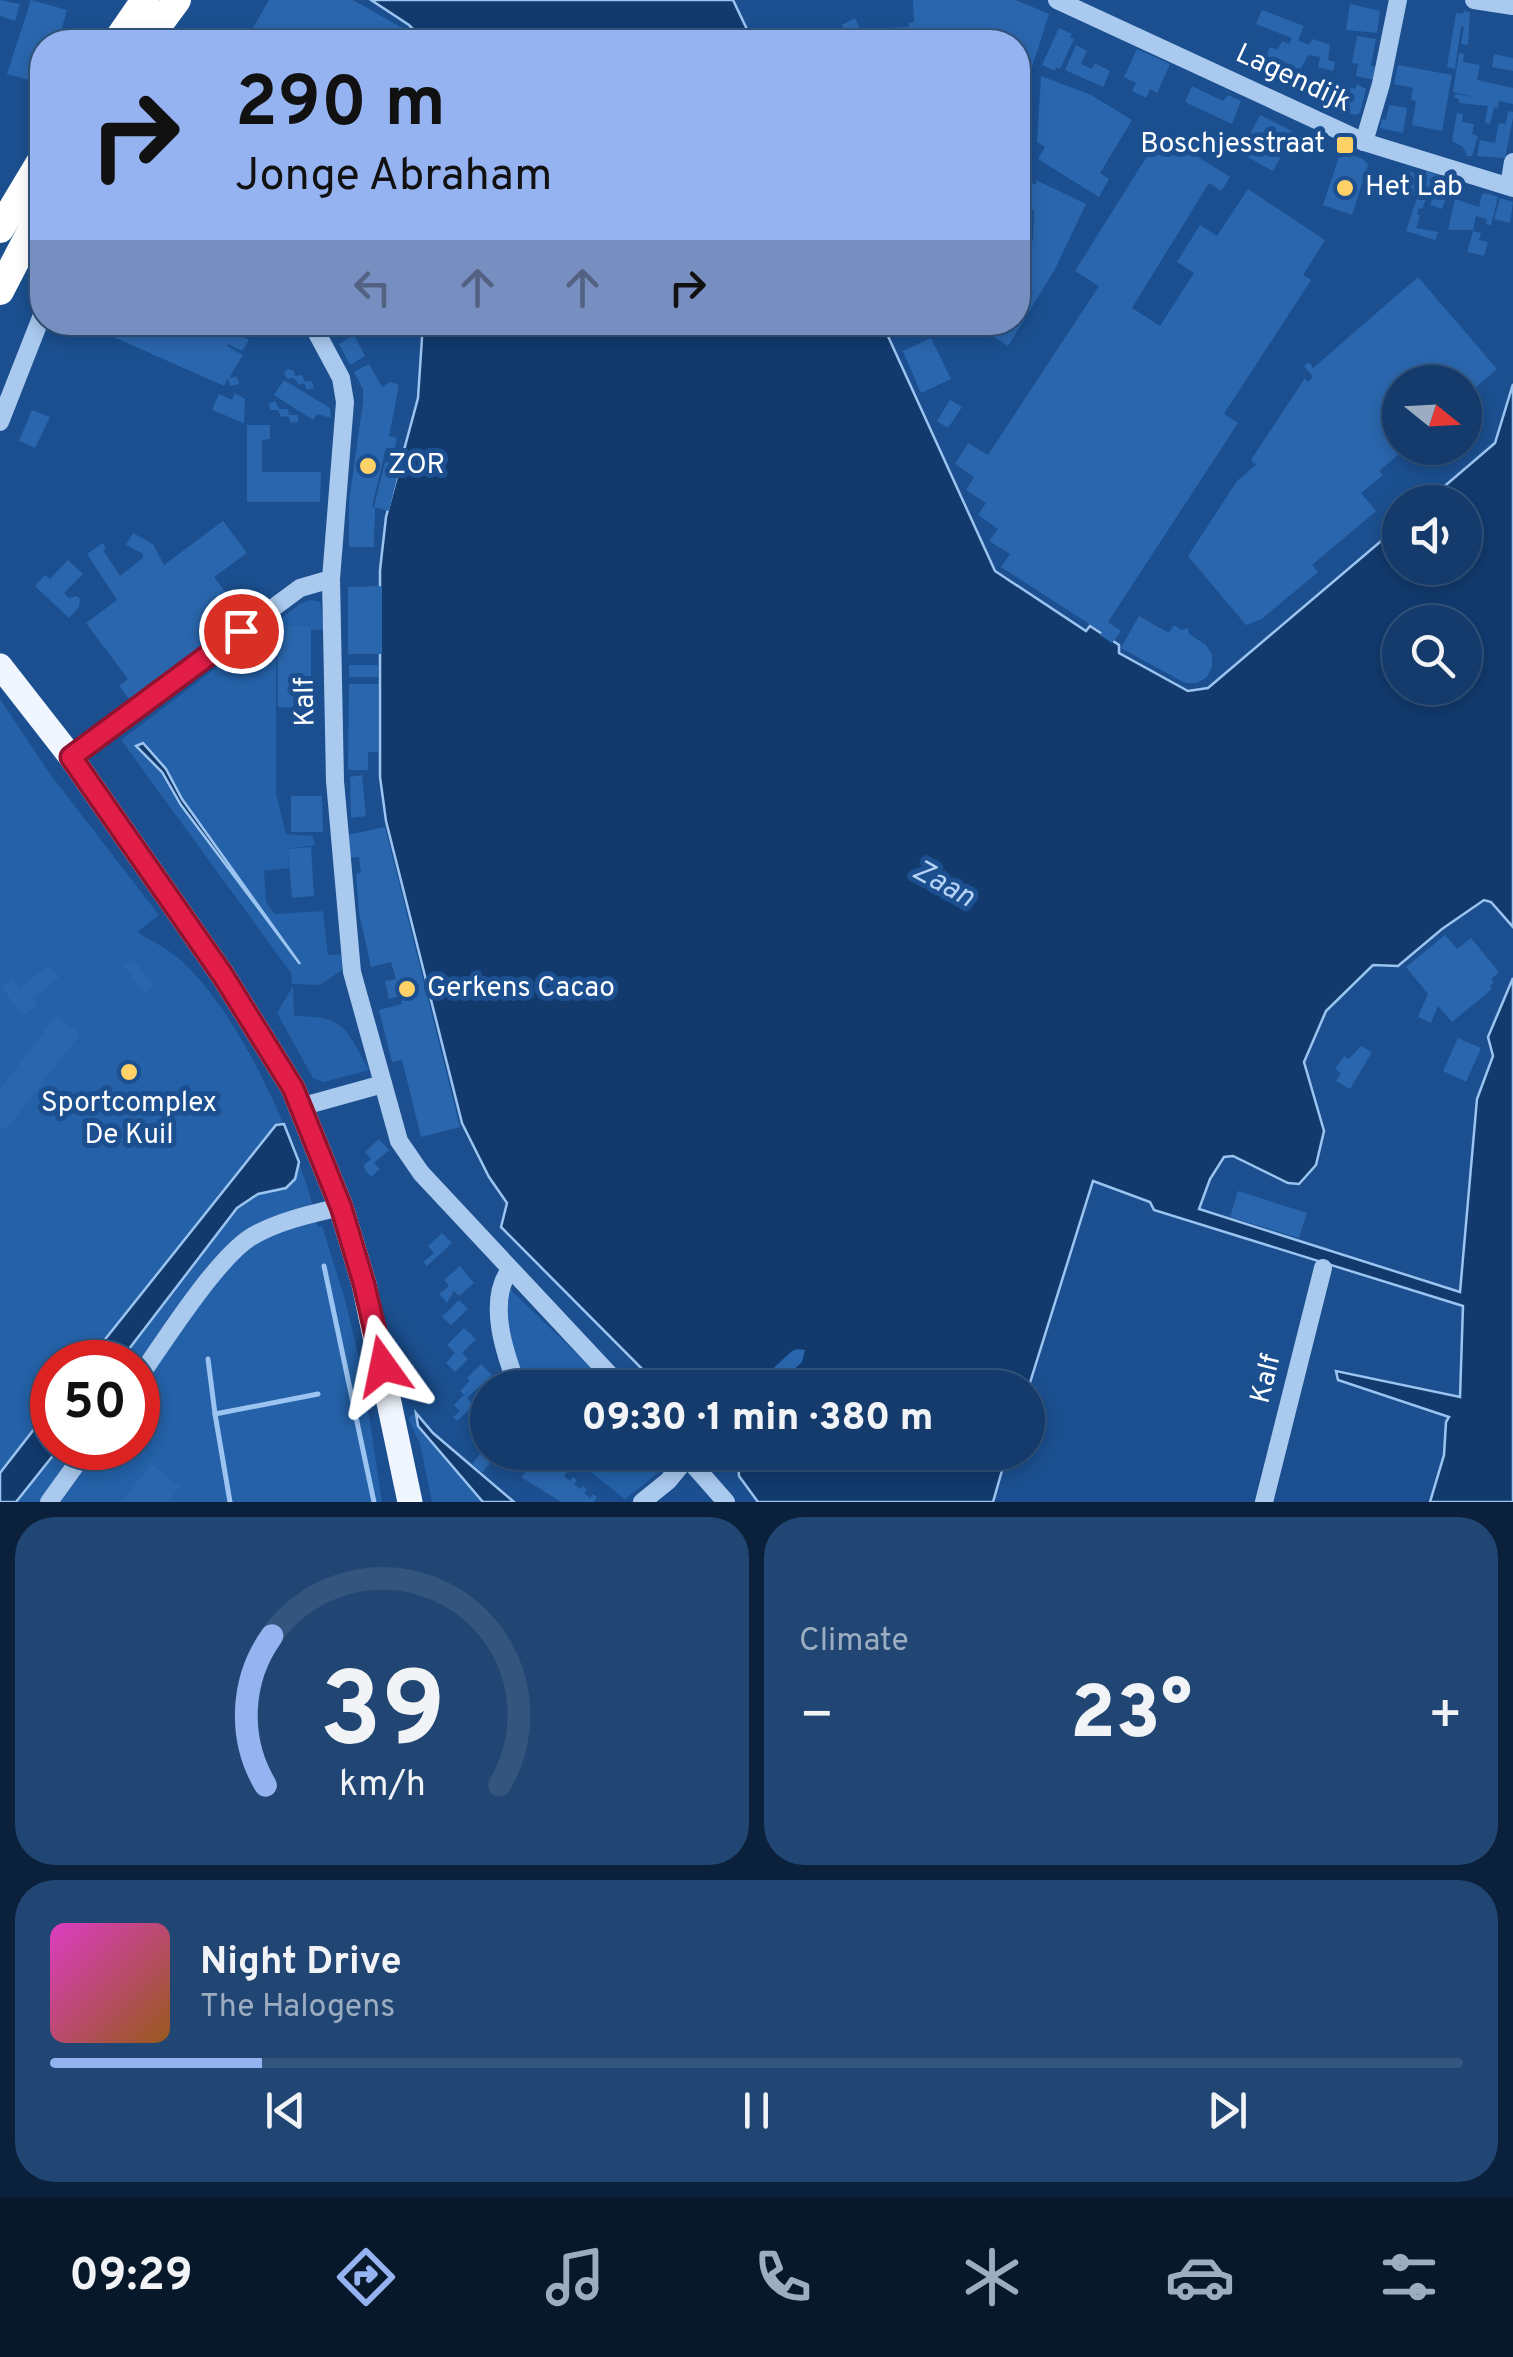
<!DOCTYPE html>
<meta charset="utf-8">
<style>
:root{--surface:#143b6b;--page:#214673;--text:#f1f3f6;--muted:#9dadc1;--line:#33557e;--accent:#95b2f1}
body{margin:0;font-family:Overpass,sans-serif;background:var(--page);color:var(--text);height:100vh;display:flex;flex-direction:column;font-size:38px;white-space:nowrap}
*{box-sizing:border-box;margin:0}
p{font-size:32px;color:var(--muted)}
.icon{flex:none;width:55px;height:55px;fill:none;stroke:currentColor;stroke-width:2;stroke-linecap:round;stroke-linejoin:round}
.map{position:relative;height:1502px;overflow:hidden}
.side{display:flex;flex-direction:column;gap:15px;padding:15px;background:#0b203b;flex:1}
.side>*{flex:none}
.hud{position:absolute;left:30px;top:30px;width:1000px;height:305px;border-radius:40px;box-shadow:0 5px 15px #0003,0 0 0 2px var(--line);background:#95b2f1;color:#111;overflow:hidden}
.needle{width:65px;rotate:108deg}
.tools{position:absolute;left:1382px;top:365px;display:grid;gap:20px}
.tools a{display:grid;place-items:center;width:100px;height:100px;border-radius:50%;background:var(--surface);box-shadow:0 5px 15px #0003,0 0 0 2px var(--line);font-size:50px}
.speed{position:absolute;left:30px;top:1340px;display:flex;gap:20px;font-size:50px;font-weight:700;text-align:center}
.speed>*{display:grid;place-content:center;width:130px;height:130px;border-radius:50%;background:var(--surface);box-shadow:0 5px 15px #0003,0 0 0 2px var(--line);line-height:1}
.speed .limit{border:15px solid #d22;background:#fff;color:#111}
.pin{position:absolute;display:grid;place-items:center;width:85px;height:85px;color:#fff;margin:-42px;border:5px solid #fff;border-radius:50%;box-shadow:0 2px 10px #0007}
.me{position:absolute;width:110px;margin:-55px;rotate:348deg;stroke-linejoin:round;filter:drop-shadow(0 0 8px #0008)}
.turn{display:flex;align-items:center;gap:35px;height:210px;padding:0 40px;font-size:45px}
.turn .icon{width:130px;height:130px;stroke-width:2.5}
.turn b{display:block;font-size:70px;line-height:85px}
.lanes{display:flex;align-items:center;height:95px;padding:0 40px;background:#0003;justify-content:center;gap:50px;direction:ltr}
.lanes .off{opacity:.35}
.big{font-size:75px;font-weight:800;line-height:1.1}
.side .card{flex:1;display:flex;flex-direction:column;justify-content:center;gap:15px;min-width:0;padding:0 35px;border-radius:40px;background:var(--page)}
.side .dial{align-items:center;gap:0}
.dial svg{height:260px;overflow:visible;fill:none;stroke:var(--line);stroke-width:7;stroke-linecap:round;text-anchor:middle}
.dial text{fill:var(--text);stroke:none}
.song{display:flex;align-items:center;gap:30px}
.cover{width:120px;height:120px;border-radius:15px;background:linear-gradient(135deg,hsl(310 70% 55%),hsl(30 70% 35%))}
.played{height:10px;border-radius:5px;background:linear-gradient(90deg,var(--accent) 15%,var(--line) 15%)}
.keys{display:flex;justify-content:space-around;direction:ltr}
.heat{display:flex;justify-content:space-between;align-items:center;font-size:55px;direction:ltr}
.side .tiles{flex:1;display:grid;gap:15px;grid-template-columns:1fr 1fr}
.card:last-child{grid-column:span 2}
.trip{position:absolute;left:470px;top:1370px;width:575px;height:100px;border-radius:50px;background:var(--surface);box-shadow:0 5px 15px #0003,0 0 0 2px var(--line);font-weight:800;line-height:100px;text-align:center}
.menu{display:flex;height:160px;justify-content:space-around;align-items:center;background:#08182b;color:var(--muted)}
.menu .icon{width:70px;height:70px}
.menu .selected{color:var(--accent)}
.menu b{font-size:45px;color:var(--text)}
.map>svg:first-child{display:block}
.green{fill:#2461a8;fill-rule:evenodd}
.water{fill:#123a6d;stroke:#9cc4f0;stroke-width:2.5;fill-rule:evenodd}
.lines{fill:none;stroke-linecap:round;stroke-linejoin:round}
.stream{stroke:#9cc4f0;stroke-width:5}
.building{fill:#2a66ad}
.minor{stroke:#a9c9ee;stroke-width:18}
.major{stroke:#f0f6ff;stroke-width:25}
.highway{stroke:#fff;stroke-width:28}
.route-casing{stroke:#92132f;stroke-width:25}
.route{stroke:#e11d48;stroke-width:18}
.poi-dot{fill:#ffd166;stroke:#1b4f8f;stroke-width:4}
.labels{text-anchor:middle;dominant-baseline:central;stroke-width:10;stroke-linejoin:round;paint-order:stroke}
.street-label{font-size:28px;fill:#fff;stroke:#1b4f8f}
.poi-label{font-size:28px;fill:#fff;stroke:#1b4f8f;text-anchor:start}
.water-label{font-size:30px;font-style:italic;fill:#b5d3f5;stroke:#1b4f8f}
</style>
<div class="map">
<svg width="1513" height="1502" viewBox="0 0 1513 1502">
<rect width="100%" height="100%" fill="#1b4f8f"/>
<g class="green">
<polygon points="311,600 320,602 324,630 276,630 276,793 286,834 313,836 315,845 288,849 289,868 264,871 266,902 275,914 323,911 328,955 345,954 342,970 320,985 292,984 291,973 121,740 300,604"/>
<path d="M 0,699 L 50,774 L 159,915 L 137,932 C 150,940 165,947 177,957 C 237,1006 303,1152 318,1227 L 322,1226 L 344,1296 L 362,1370 L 382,1502 L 0,1502 ZM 52,1362 L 138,1362 L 138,1448 L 52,1448 Z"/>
<path d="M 293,986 L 294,1016 C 347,1017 344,1026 369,1070 L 324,1082 L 313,1078 L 277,1013 Z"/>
<polygon points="506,1285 611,1387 523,1387 508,1351"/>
<polygon points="416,1413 418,1427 483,1502 432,1502 420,1444 408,1418"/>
<polygon points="566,1453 670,1453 664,1468 625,1499"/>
</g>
<g class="water">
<polygon points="371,0 733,0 753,42 426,42 409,25"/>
<path d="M 423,323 L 882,323 L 995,571 L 1086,631 L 1090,626 L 1119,645 L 1119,653 L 1188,691 L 1208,688 L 1400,525 L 1400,568 L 1465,568 L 1465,502 L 1426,502 L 1495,443 L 1513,384 L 1513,927 L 1491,902 L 1484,900 L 1442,929 L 1398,966 L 1373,965 L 1326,1011 L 1304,1062 L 1324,1131 L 1316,1165 L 1299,1184 L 1288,1183 L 1233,1156 L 1224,1157 L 1210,1179 L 1199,1209 L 1460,1292 L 1477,1099 L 1493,1056 L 1488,1037 L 1513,978 L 1513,1502 L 1430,1502 L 1444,1455 L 1446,1422 L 1449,1417 L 1338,1380 L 1336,1371 L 1460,1397 L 1463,1306 L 1154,1210 L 1150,1202 L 1093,1181 L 1028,1389 L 660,1387 L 501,1227 L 507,1203 L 489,1177 L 462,1123 L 386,821 L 380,777 L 380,570 L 386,517 L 418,398 ZM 1400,622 L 1465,622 L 1465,688 L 1400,688 Z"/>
<polygon points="143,743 166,769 182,799 300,964 181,805 162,772 136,746"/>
<polygon points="284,1124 299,1162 295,1179 286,1188 258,1194 237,1208 119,1362 87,1362 276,1125"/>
<polygon points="52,1406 52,1448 59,1448 16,1502 0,1502 0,1473"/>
<polygon points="416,1413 433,1433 514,1502 483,1502 418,1426"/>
<polygon points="733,1453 1007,1453 993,1502 758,1502 739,1476 738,1458"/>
</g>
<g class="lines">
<g class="stream">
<polyline points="324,1266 374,1502"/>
<polyline points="208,1359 215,1414 318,1394"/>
<polyline points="215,1414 230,1502"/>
</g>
</g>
<g class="building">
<polygon points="0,0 20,4 15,21 0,16"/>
<polygon points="31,0 67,10 60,35 63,36 61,42 42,42 42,71 39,83 7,74"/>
<polygon points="269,0 353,0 415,35 410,42 245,42"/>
<polygon points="913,0 1016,0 1049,14 1030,73 1032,126 1030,183 1036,184 1036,180 1086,204 1055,269 1008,346 971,322 1018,322 1018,266 1023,266 1025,240 1033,241 1034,210 1022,209 1022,220 1018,220 1018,42 932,42 927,36 892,38 892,41 883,42 882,28 909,27 908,23 914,22"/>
<polygon points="1350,4 1380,11 1377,33 1346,30"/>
<polygon points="1262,10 1304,26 1298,40 1309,45 1313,39 1330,45 1328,60 1335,62 1333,71 1318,67 1320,57 1308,55 1295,80 1285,75 1283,79 1267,71 1272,60 1266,57 1270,47 1277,50 1282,41 1289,44 1292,38 1256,24"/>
<polygon points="1464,11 1470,12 1468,45 1461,44 1464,27 1461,26 1455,69 1447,67 1456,13 1463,14"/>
<polygon points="855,18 865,40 850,42 842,25"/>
<polygon points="1059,28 1072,34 1070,37 1074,39 1060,69 1056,67 1055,71 1042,65"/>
<polygon points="1357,36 1376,39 1371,66 1377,67 1375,80 1356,76 1358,64 1352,63"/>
<polygon points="1076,45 1087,51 1081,64 1092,69 1095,63 1110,71 1103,87 1065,70"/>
<polygon points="1137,49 1170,64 1157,93 1150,89 1146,98 1132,91 1136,83 1124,77"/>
<polygon points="1459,53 1464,54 1463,62 1480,65 1477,80 1513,88 1513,104 1499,101 1498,108 1494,107 1490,124 1485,123 1488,106 1459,103 1459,99 1454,98 1455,94 1476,97 1453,92"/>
<polygon points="1494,54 1513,58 1513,71 1492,67"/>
<polygon points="1398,65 1452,75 1442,131 1412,125 1416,101 1411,100 1413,88 1394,84"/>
<polygon points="1041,76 1091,95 1132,120 1100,173 1109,179 1099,197 1038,159 1045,147 1037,142"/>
<polygon points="1323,80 1346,85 1341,104 1321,100"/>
<polygon points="1357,84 1366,89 1360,113 1356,115 1346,113 1349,102 1344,101 1348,87 1355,89"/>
<polygon points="1192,86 1223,101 1228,95 1241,101 1232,124 1185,102"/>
<polygon points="1389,105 1407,108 1403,133 1380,128 1382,119 1386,120"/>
<polygon points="1508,111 1513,112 1513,118 1505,158 1477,156 1480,140 1495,143 1499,123 1506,124"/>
<polygon points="1457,113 1463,114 1462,122 1474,124 1472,134 1478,136 1472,156 1467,156 1463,147 1452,141"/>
<polygon points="1260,115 1294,132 1273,171 1240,153"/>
<polygon points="1161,134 1230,177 1221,191 1209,183 1132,308 1160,326 1194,273 1177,262 1200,225 1217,236 1248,189 1325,240 1303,275 1311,280 1224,414 1238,423 1108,622 1121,631 1112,643 1100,635 1102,632 1001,567 1010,554 989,541 998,529 978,515 986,503 966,490 974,477 955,464 968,443 988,455 1099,286 1075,271"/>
<polygon points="1341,151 1363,159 1368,165 1352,215 1323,205"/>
<polygon points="1404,169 1421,176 1415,196 1397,190"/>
<polygon points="1426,171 1452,180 1442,209 1430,205 1432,199 1427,197 1422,209 1419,208 1417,214 1420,215 1416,228 1438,232 1435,240 1406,231"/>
<polygon points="1486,193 1498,197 1491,225 1486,224 1487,219 1476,216 1473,230 1448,230 1455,199 1479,207 1482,194"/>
<polygon points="1500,198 1513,202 1510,223 1494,219"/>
<polygon points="1473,231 1481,233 1479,240 1488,242 1484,256 1467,252"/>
<polygon points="1418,277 1497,369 1465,397 1465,382 1400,382 1400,448 1406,448 1379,471 1383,475 1361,493 1376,511 1312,565 1318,572 1262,619 1246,625 1188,556 1237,481 1256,465 1251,460 1305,378 1308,382 1313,377 1304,366 1309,362 1313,368"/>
<polygon points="80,322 239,322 234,332 249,340 242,351 228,344 227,346 243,355 229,378 237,377 239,384 230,386 228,378 224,386"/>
<polygon points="354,335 365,356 350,365 339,344"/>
<polygon points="931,338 951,379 921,393 903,351"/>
<polygon points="369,364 382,387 390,382 399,385 389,436 397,438 394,450 386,448 372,507 375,508 374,547 349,547 349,502 363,402 363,389 354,372"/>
<polygon points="288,369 294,371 295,376 302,375 305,382 312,381 314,388 307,390 304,383 299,385 294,378 287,379 284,372"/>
<polygon points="284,380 330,408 331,418 317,414 313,420 274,395"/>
<polygon points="235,393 245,399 244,423 212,410 219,394 232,400"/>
<polygon points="950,400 962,407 948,428 937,421"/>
<polygon points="275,401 279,409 288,409 289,415 298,415 298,422 291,423 288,416 281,417 278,410 270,410 269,404"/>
<polygon points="32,410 50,417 35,448 19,441"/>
<polygon points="247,425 270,425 270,439 262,440 262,472 321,472 320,502 247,502"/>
<polygon points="385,462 400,466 389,511 374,507"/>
<polygon points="223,521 247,553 214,577 243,615 130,700 119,686 128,679 86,623 117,600 87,554 103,543 106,548 103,550 120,576 143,558 143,554 126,545 133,533 153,544 164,565"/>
<polygon points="68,560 83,574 64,593 69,598 77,596 80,599 79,607 69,618 35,586 45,575 50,579"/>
<polygon points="382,586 382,654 348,654 348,587"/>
<polygon points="1139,616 1169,633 1174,625 1181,630 1188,628 1189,634 1206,645 1212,655 1212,667 1207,677 1197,683 1185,683 1121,648"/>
<polygon points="281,626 307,626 311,630 311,709 278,707 277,631"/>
<rect x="349" y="665" width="29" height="12"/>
<polygon points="349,684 378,684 378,752 368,752 368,770 348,770"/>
<polygon points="362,775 366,816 351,818 350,777"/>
<polygon points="291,796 322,796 323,832 291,832"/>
<polygon points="385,827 460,1127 421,1137 402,1060 392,1062 379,1010 402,1004 400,996 389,999 385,981 396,979 391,962 371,967 359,913 356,874 361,873 359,857 349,858 347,835"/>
<polygon points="311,847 314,896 292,898 288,849"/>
<polygon points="1445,935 1457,949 1471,938 1499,972 1491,979 1494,983 1490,986 1492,989 1452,1022 1438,1006 1431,1023 1418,1017 1428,994 1406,967"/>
<polygon points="133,959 154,987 145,994 124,965"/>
<polygon points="49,965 59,978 33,998 38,1004 23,1016 1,987 13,978 20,988"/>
<polygon points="56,1016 80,1034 6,1130 0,1125 0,1089"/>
<polygon points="1458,1038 1481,1048 1466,1082 1443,1071"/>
<polygon points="1361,1046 1372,1052 1350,1089 1336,1081 1341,1073 1335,1069 1344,1056 1349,1059"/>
<polygon points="379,1139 389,1150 374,1163 380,1169 371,1177 365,1170 364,1165 371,1159 365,1152"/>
<polygon points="1238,1191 1307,1213 1299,1238 1230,1217"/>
<polygon points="442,1233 452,1243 427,1266 423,1262 434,1253 428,1246"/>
<polygon points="460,1266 474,1283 459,1296 454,1291 447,1303 439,1294 449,1286 444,1280"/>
<polygon points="459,1300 468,1309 451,1325 442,1317"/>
<polygon points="464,1328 476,1339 462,1353 468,1359 455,1372 446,1363 455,1353 447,1345"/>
<polygon points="798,1349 805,1350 802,1362 775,1388 752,1388 792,1351"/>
<polygon points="481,1364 492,1375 467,1398 474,1405 457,1421 453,1417 460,1411 454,1405 464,1395 460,1391 470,1381 467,1378"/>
<polygon points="488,1444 488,1452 499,1452 482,1473 472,1464"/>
<polygon points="514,1452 536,1452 540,1456 544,1452 547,1455 544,1459 550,1465 553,1461 557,1464 554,1468 560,1473 563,1469 567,1472 564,1476 570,1481 573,1477 577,1480 574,1484 580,1489 583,1486 587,1489 584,1493 590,1498 593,1494 597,1497 594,1502 561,1502 521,1477 529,1469 523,1464 520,1468 509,1458"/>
<polygon points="152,1464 180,1487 168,1502 121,1502"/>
</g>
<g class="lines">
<g class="minor">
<polyline points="1057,0 1364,142 1513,188"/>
<polyline points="1474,0 1513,6"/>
<polyline points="1364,142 1381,84 1398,0"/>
<polyline points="1509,186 1513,162"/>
<polyline points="311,322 341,378 345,402 331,579 335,781 352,972 377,1062 399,1141 421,1173 622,1388"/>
<polyline points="0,422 42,315"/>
<polyline points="71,757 300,588 331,579"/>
<polyline points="300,1107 383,1084"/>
<path d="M 509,1271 C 487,1303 505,1354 518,1388"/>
<path d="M 138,1379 C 163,1343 216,1259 251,1237 C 278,1221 311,1214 341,1207"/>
<polyline points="682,1452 726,1502"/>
<polyline points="49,1502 88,1448"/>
<polyline points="642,1502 668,1481 687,1458"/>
<polyline points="1264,1502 1323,1268"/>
</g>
<polyline class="major" points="0,666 71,757 222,974 293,1088 341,1207 364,1284 410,1502"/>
<g class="highway">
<polyline points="116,42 145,0"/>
<polyline points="146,42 177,0"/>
<polyline points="0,229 42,159"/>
<polyline points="0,291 42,210"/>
</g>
</g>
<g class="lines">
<g class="route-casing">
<polyline id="route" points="241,631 71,757 222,974 293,1088 341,1207 364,1284 383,1366"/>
</g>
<use href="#route" class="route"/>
</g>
<g class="poi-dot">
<rect x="1335" y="135" width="20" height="20" rx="5"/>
<circle cx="1345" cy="188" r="10"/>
<circle cx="368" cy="466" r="10"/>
<circle cx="407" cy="989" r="10"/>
<circle cx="129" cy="1072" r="10"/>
</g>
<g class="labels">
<g class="street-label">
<text transform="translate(1293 79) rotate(25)">Lagendijk</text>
<text transform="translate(306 702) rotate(-91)">Kalf</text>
<text transform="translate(1267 1379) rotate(-76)">Kalf</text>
</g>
<g class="poi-label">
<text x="1325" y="145" text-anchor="end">Boschjesstraat</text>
<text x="1365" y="188">Het Lab</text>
<text x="388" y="466">ZOR</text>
<text x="427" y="989">Gerkens Cacao</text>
<text x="129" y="1104" text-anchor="middle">Sportcomplex<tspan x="129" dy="32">De Kuil</tspan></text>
</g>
<g class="water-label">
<text transform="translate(943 885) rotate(29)">Zaan</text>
</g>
</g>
</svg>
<div class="tools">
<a><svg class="needle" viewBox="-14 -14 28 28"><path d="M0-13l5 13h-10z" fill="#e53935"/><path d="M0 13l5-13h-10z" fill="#9dadc1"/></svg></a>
<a><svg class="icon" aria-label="sound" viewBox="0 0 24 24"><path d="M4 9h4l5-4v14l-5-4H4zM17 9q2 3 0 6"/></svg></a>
<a><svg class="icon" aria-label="search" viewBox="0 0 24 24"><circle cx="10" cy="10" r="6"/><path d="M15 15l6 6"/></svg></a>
</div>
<div class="speed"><div class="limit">50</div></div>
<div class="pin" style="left:241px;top:631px;background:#d93025"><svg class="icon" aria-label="arrive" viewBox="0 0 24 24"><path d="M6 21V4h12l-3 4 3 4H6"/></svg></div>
<svg class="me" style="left:383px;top:1366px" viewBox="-20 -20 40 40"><path d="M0-17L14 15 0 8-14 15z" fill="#e11d48" stroke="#fff" stroke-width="4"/></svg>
<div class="trip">09:30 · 1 min · 380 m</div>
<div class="hud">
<div class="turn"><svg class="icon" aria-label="right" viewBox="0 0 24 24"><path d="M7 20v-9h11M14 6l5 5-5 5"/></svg><div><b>290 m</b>Jonge Abraham</div></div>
<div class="lanes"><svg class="icon off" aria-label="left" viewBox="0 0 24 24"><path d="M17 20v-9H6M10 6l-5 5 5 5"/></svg><svg class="icon off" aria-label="ahead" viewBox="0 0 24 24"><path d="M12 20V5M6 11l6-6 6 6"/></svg><svg class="icon off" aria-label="ahead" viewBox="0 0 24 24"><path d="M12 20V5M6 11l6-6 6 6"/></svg><svg class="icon" aria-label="right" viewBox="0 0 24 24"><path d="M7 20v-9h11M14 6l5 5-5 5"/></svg></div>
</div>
</div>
<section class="side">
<div class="tiles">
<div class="card dial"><svg viewBox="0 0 100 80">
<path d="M14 69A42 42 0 1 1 86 69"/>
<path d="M14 69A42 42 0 0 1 16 23" stroke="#95b2f1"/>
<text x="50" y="56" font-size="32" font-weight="700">39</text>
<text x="50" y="72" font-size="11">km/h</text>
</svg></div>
<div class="card"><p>Climate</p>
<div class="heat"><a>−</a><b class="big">23°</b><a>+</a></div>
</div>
<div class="card">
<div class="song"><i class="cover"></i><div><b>Night Drive</b><p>The Halogens</p></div></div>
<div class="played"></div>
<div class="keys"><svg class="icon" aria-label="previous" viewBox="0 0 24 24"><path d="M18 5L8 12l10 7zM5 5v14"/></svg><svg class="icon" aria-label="pause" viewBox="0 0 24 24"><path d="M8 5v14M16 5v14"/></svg><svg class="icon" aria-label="next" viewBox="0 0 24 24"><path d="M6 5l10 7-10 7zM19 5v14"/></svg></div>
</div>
</div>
</section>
<nav class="menu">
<b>09:29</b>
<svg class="icon selected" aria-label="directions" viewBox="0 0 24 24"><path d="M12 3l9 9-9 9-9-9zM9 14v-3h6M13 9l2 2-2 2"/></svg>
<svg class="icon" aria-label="music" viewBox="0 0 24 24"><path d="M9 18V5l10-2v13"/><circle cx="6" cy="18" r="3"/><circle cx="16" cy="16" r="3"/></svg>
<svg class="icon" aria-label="phone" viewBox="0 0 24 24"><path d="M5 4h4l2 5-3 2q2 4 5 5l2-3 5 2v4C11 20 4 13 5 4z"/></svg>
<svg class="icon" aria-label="climate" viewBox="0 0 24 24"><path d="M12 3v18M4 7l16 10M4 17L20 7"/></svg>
<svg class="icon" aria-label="car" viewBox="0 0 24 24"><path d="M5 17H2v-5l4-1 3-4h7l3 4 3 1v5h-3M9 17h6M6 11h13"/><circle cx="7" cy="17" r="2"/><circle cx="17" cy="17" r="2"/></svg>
<svg class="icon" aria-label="filters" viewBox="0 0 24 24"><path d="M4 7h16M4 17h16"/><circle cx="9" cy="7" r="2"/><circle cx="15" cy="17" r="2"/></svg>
</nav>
